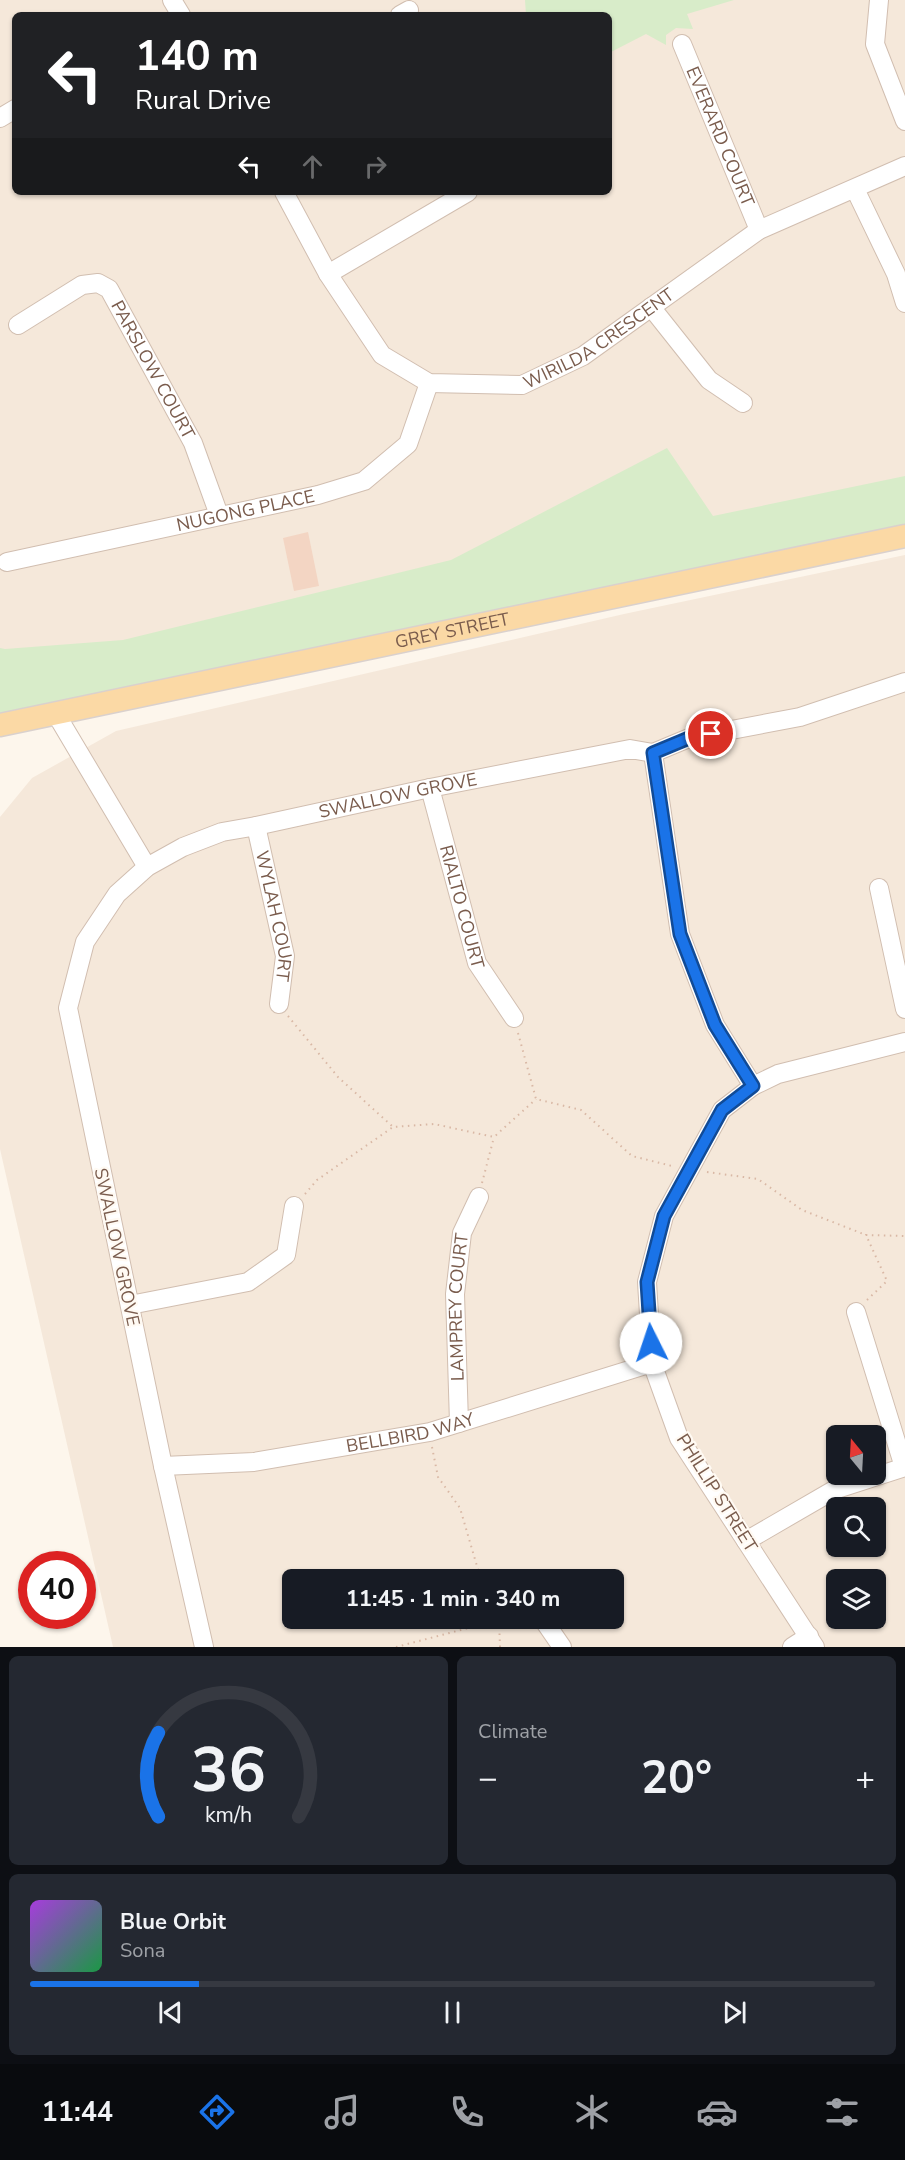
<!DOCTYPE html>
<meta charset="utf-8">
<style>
:root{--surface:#171b24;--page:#242831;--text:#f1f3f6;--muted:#9ea1a6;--line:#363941;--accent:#1a73e8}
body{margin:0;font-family:"Nunito Sans",sans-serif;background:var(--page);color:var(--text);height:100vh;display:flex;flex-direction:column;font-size:22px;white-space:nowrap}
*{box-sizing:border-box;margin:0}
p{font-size:20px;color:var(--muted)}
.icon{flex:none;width:33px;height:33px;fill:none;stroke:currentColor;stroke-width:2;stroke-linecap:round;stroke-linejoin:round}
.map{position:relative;height:1647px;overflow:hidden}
.drawer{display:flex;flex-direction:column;gap:9px;padding:9px;background:#0d0f14;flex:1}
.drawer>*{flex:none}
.banner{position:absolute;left:12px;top:12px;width:600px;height:183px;border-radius:9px;box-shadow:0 2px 4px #0004;background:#202124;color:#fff;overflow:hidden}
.needle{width:39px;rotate:342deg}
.buttons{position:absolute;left:826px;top:1425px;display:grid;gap:12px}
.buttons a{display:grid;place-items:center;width:60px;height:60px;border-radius:9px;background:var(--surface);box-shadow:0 2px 4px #0004;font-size:30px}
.speed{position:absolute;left:18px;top:1551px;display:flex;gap:12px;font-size:30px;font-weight:700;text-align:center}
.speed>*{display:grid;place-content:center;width:78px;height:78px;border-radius:50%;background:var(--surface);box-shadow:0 2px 4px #0004;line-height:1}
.speed .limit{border:9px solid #d22;background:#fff;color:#111}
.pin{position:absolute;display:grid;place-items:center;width:51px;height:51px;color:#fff;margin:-26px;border:3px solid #fff;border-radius:50%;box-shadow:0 2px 6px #0007}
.me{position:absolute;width:66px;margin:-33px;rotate:356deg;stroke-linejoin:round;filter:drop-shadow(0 0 4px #0008)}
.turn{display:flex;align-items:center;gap:21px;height:126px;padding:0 24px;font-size:27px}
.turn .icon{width:78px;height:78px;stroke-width:2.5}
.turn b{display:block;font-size:42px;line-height:51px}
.lanes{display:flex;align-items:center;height:57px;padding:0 24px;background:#0003;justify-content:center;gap:30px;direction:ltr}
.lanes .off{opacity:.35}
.big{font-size:45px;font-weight:700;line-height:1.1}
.drawer .widget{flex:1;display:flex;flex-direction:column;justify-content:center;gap:9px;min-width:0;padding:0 21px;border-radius:9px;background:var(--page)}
.drawer .dial{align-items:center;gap:0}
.dial svg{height:156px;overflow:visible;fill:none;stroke:var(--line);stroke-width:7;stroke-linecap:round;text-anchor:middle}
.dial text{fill:var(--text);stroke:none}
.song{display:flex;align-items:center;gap:18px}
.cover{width:72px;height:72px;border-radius:9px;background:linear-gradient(135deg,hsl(280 70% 55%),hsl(140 70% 35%))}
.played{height:6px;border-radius:3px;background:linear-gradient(90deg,var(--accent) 20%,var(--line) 20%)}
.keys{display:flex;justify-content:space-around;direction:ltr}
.heat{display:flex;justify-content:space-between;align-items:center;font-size:33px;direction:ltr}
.drawer .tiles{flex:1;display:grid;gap:9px;grid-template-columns:1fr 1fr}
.widget:last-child{grid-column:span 2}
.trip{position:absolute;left:282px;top:1569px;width:342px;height:60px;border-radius:9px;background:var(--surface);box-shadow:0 2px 4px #0004;font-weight:700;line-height:60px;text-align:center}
.tab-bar{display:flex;height:96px;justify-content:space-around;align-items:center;background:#090b0e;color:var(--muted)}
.tab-bar .icon{width:42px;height:42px}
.tab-bar .selected{color:var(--accent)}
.tab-bar b{font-size:27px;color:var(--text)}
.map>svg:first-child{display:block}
.residential{fill:#f5e8da;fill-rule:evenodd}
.green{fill:#d8ecc9}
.building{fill:#f3d5c3}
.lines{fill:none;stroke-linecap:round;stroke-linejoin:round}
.minor-casing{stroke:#d1beb0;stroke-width:20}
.major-casing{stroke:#dad1cd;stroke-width:25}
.path{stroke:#d9b8a5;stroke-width:2;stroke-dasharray:1.5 4.5;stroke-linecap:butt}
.minor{stroke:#fff;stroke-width:18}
.major{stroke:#fbd9a5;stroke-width:22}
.route-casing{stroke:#114b97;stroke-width:15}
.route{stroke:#1a73e8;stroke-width:10}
.labels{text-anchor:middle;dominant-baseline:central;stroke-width:4.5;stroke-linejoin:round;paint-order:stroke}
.street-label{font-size:18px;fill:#7a5c4d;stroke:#fffaf3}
</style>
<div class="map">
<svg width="905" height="1647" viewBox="0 0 905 1647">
<rect width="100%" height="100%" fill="#fdf6ec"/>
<g class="residential">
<path d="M 0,0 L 905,0 L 905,489 L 0,668 ZM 15,15 L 609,15 L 609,192 L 15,192 Z"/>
<path d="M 905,555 L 905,1647 L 113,1647 L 0,1149 L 0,817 L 32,778 L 116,731 L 624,614 ZM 837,1436 L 876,1436 L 876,1474 L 837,1474 ZM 837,1508 L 876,1508 L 876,1546 L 837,1546 ZM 292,1580 L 614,1580 L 614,1618 L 292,1618 ZM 837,1580 L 876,1580 L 876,1618 L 837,1618 Z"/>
</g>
<g class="green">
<polygon points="525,0 734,0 687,14 693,29 676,28 666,35 666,45 646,34 609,53 609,15 526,15"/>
<polygon points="667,448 713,516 905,476 905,530 257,665 0,713 0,648 5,649 123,640 451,560"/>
</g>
<polygon class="building" points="308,532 319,586 294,591 283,538"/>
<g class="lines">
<g class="minor-casing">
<g id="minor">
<polyline points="172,0 181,15"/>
<polyline points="879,0 875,44 905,121"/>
<polyline points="400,15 409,10"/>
<path id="s1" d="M 682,44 L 759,230"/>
<polyline points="0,118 15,109"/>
<polyline points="855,189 896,274 905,303"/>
<path id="s2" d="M 284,192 L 328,274 L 382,355 L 429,383 L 522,385 L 583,356 L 759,230 L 905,166"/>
<polyline points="328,274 468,192"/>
<polyline points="651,307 709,380 743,403"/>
<path id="s3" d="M 18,325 L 82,285 L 98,283 L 109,289 L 193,443 L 219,515"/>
<path id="s4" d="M 7,562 L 318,495 L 364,481 L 408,444 L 429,383"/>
<polyline points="56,714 147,867"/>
<polyline points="653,753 680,934 715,1025 753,1086"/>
<polyline points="653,753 689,738 800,717 905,682"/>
<path id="s5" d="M 430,788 L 477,963 L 514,1018"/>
<path id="s6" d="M 256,826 L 285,956 L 279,1004"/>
<polyline points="879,888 905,1009"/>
<polyline points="130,1305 248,1282 286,1255 294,1206"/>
<polyline points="856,1312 904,1467"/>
<path id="s7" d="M 459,1423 L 455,1294 L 462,1233 L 479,1197"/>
<path id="s8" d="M 163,1466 L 254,1462 L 430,1432 L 652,1363"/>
<polyline points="746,1541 834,1490 905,1467"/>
<polyline points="542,1618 562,1647"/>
<path id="s9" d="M 204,1647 L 163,1466 L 68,1008 L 85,942 L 117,894 L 147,867 L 183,847 L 222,832 L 256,826 L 430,788 L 630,749 L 653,753"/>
<polyline points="792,1647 809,1636"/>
<polyline points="815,1647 679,1438 652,1363 647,1282 664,1216 722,1110 753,1086 778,1074 905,1042"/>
</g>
</g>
<g class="major-casing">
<g id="major">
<path id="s10" d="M 0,725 L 905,536"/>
</g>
</g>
<g class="path">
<polyline points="288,1016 338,1077 393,1127"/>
<polyline points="518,1033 536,1099 581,1110 632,1156 672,1166"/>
<polyline points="707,1172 758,1179 802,1210 866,1235"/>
<polyline points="482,1183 494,1137"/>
<polyline points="305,1194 317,1180 393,1127 434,1124 494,1137 536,1099"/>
<polyline points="867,1300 887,1281 866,1235 905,1236"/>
<polyline points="432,1447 438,1477 460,1508 481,1580"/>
<polyline points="498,1618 499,1620 514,1618"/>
<polyline points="396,1647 499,1620 500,1647"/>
</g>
<use href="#minor" class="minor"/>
<use href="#major" class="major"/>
</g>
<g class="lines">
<g class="route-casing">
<polyline id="route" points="651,1343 647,1282 664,1216 722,1110 753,1086 715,1025 680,934 653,753 689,738 711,734"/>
</g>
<use href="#route" class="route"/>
</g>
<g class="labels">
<g class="street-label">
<text stroke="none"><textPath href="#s1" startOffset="100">EVERARD COURT</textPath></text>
<text stroke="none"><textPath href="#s2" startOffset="428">WIRILDA CRESCENT</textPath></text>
<text stroke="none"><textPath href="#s3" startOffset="196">PARSLOW COURT</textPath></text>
<text stroke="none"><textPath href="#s4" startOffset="244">NUGONG PLACE</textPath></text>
<text stroke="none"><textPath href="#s10" startOffset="462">GREY STREET</textPath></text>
<text stroke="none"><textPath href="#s9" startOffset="1082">SWALLOW GROVE</textPath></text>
<text stroke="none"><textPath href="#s5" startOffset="123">RIALTO COURT</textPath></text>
<text stroke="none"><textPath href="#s6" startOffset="92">WYLAH COURT</textPath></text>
<text transform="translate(117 1247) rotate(78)">SWALLOW GROVE</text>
<text stroke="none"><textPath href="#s7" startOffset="116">LAMPREY COURT</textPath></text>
<text stroke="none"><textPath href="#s8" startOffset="250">BELLBIRD WAY</textPath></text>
<text transform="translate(717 1493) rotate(58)">PHILLIP STREET</text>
</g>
</g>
</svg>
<div class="buttons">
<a><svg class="needle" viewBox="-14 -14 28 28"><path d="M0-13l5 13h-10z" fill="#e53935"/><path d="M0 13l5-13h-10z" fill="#9ea1a6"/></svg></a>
<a><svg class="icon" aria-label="search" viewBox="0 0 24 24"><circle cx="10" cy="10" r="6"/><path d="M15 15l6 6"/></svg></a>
<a><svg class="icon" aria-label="layers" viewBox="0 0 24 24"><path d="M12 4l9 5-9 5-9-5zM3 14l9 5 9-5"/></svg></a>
</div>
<div class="speed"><div class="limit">40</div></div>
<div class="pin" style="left:711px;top:734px;background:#d93025"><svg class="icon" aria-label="arrive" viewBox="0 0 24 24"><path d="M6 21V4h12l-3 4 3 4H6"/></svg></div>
<svg class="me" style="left:651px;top:1343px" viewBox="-20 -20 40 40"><circle r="19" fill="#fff"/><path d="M0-13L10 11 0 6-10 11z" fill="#1a73e8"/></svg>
<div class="trip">11:45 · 1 min · 340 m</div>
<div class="banner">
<div class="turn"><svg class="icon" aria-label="left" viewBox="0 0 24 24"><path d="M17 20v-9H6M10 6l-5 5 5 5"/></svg><div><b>140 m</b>Rural Drive</div></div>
<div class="lanes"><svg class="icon" aria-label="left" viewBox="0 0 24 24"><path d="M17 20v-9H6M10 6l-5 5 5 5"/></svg><svg class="icon off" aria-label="ahead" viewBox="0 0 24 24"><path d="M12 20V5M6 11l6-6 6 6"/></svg><svg class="icon off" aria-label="right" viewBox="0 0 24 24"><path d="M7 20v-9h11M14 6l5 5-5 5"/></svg></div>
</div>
</div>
<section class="drawer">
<div class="tiles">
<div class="widget dial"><svg viewBox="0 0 100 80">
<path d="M14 69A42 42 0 1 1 86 69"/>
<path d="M14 69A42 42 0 0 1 14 26" stroke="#1a73e8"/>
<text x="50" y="56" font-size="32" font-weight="700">36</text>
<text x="50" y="72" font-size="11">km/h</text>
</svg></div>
<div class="widget"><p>Climate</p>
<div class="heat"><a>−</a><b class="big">20°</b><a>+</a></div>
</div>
<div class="widget">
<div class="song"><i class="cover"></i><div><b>Blue Orbit</b><p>Sona</p></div></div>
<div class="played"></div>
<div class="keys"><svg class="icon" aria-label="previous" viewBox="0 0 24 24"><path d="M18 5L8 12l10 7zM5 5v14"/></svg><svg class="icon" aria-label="pause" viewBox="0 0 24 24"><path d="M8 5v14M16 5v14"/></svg><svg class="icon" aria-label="next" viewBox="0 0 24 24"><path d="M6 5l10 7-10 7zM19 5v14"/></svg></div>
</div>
</div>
</section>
<nav class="tab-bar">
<b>11:44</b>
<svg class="icon selected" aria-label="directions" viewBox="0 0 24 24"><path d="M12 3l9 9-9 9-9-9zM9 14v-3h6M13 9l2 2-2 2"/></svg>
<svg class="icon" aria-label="music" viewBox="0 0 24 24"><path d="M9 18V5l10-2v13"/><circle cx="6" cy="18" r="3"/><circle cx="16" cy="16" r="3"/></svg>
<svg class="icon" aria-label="phone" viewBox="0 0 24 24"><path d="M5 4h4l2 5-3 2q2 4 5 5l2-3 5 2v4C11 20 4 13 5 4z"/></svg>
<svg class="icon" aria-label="climate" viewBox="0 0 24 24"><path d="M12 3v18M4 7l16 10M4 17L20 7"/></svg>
<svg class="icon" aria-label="car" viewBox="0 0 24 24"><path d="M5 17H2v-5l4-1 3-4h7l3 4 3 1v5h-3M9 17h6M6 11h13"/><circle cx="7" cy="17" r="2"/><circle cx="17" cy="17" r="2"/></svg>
<svg class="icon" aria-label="filters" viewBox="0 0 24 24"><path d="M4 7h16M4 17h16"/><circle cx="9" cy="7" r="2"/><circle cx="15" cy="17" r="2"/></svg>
</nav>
